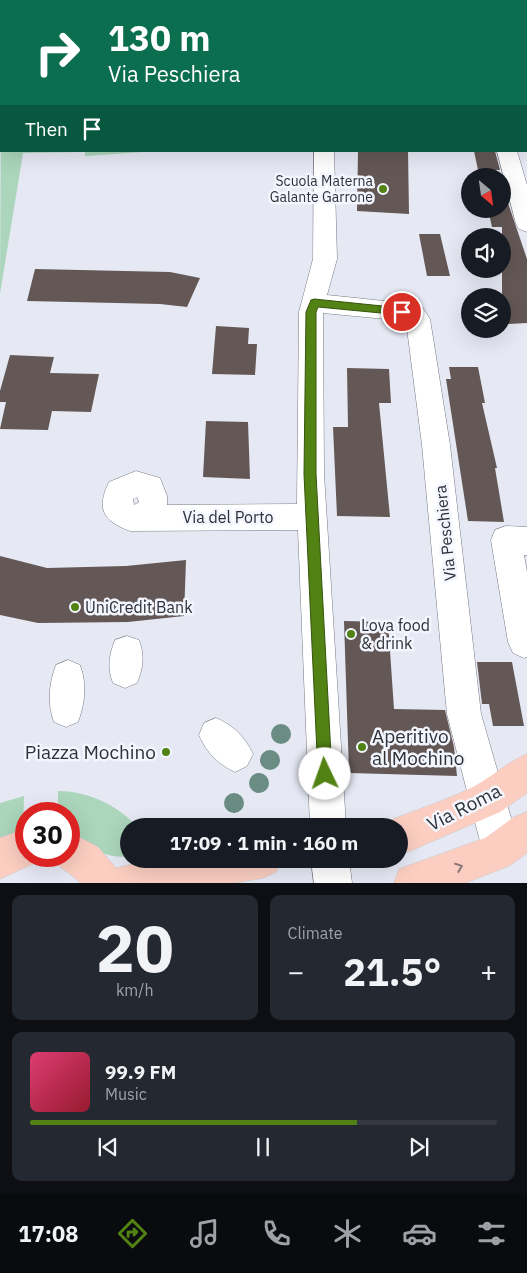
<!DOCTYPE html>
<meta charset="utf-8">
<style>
:root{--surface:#171b24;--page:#242831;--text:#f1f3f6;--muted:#9ea1a6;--line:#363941;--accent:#528213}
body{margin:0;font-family:"IBM Plex Sans",sans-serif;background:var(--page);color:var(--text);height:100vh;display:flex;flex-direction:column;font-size:19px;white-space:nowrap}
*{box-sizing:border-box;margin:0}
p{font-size:16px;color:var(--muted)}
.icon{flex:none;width:28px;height:28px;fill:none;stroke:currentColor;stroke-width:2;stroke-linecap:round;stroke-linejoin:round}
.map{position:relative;height:883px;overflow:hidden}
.sheet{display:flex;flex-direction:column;gap:12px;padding:12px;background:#0d0f14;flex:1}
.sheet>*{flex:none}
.banner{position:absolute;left:0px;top:0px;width:528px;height:152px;box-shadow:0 5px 20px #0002;background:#0b6e4f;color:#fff;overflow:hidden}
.needle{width:32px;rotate:151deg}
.controls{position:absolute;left:461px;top:168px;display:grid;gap:10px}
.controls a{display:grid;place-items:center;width:50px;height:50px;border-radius:50%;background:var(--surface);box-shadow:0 5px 20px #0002;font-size:25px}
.speed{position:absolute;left:15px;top:802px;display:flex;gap:10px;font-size:25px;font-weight:700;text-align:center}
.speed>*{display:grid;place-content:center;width:65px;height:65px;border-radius:50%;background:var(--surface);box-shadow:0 5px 20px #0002;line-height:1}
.speed .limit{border:8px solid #d22;background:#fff;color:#111}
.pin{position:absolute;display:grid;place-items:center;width:42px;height:42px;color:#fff;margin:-21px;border:2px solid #fff;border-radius:50%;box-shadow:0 1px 5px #0007}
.me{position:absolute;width:55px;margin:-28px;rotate:357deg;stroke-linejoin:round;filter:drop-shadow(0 0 4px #0008)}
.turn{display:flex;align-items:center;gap:18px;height:105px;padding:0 25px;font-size:22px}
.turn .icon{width:65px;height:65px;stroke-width:2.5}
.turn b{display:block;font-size:35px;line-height:42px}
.then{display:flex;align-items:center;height:48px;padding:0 25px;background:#0003;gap:10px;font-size:19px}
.big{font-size:38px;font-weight:700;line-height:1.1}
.sheet .widget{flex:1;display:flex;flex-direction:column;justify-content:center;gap:8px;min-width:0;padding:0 18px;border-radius:10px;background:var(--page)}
.sheet .dial{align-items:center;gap:0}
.dial b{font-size:65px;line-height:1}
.song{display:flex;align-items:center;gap:15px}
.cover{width:60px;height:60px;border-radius:8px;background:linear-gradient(135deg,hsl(340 70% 55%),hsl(350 70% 35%))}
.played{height:5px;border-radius:2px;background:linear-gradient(90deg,var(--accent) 70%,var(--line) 70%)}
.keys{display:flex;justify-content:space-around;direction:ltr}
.heat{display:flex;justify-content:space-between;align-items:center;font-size:28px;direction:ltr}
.sheet .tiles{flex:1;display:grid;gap:12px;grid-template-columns:1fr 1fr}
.widget:last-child{grid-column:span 2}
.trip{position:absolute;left:120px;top:818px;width:288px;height:50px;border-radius:25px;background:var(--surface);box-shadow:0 5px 20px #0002;font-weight:700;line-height:50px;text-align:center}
.tab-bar{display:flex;height:80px;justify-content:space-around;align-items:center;background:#090b0e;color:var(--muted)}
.tab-bar .icon{width:35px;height:35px}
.tab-bar .on{color:var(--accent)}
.tab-bar b{font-size:22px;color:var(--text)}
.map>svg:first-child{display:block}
.green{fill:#abd6bb}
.water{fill:#71d2e0}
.building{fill:#635855}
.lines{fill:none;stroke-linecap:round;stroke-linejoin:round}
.minor-casing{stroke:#777a84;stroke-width:1}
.major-casing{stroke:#c9c9cb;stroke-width:1}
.minor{fill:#fff;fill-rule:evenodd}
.major{fill:#fbcec1;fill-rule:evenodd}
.tree{fill:#6a8c82}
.oneway{stroke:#8b7875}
.route{fill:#528213;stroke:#35540c}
.poi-dot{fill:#528213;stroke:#f3f6ff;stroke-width:2}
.labels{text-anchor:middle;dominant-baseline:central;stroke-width:5;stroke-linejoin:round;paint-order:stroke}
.far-poi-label{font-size:14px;fill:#303136;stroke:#f3f6ff;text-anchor:end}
.street-label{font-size:16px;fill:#303136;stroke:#f3f6ff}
.poi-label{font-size:16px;fill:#303136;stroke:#f3f6ff;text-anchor:start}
.near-poi-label{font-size:19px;fill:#303136;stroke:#f3f6ff;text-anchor:start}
.near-street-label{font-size:19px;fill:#303136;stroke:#f3f6ff}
</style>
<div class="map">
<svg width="527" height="883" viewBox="0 0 527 883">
<rect width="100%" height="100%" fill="#e6e9f4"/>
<g class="green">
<polygon points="139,0 339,0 137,1"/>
<polygon points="1,87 1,151 158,151 85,156 85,152 23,153 0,294"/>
<path d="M 58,791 C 86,791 117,804 136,826 L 129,826 L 129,856 C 101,860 92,844 69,834 L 69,814 L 58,814 Z"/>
<polygon points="24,796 23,835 0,846 0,803"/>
</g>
<polygon class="water" points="0,0 139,0 1,1 0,88"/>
<g class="building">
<polygon points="358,151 408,151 409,214 357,211"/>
<polygon points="474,151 495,151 500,170 478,170"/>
<polygon points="506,197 527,259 527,323 507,324 502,306 502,227 492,227 488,209 502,209 502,198"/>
<polygon points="419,234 440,234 450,276 427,276"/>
<polygon points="35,269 170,272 200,278 187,307 160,304 27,301"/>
<polygon points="216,326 249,328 248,344 257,344 255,375 212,374"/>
<polygon points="10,355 54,357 50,373 99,374 91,412 52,411 48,430 0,429 6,402 0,402 0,391"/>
<polygon points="449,367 478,367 485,403 482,403 497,468 495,468 504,522 468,521 446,379 451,379"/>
<polygon points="347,368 389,369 391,403 379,403 390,517 337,516 333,427 348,427"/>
<polygon points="206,421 248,422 250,479 203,477"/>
<polygon points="0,556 47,568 126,566 186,560 184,616 128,622 38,623 0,615"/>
<polygon points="344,621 388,622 394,709 445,710 454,747 457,776 349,773"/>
<polygon points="477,662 512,662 524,726 493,726 489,704 482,704"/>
</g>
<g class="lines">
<g class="minor-casing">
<g id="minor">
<rect x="340" y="0" width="16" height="1"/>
<rect x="526" y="4" width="1" height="10"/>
<path d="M 314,151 L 334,151 L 337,259 L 327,295 L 413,304 L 422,307 L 430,319 L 450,445 L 481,714 L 520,849 L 514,862 L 501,868 L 488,862 L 482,849 L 447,714 L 422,445 L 406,321 L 323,313 L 324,474 L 346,826 L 310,826 L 298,530 L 130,531 C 103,521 96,509 109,482 L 136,471 L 160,478 L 167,496 L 167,505 L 297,504 L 299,312 L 313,259 ZM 137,497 L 139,502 L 134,505 L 133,499 Z"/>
<polygon points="497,151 517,151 527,185 527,232 519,229 516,224"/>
<polygon points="506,526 527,527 527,555 524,555 527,572 527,657 524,658 513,653 508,642 491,540 495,530"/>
<path d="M 127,636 L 139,640 C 145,656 143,668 137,683 L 125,688 L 113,683 C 107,668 109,655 115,640 Z"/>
<path d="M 68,660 L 80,665 C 87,683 85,704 78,722 L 66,727 L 54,722 C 47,704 49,683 56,665 Z"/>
<path d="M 216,718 C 233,725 245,737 253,754 L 247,766 L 235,772 C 218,764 206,752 199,735 L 204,723 Z"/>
<polygon points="311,859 349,859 352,883 314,883"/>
</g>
</g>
<g class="major-casing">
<g id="major">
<path d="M 527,754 L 527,793 L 500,812 L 410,851 L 399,853 L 399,826 L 384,826 L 386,822 C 415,810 445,801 473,787 C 492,777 507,762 527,754 Z"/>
<polygon points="527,812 527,853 509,866 465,883 394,883 399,869 485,838 514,817"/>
<polygon points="26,829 26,856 41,856 39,861 0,879 0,838"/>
<path d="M 69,832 L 98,847 L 116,868 L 155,859 L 282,859 L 276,872 L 263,878 L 233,883 L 80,883 C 72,873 57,868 52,856 L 69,856 Z"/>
</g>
</g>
<use href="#minor" class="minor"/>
<use href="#major" class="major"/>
</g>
<g class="tree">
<circle cx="281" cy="734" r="10"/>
<circle cx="270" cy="760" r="10"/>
<circle cx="259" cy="783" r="10"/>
<circle cx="234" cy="803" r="10"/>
</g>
<defs><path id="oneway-chevron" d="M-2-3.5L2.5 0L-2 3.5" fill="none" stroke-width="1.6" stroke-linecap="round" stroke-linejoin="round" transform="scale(1.25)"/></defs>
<use class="oneway" href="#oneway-chevron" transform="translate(459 867) rotate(-21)"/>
<polygon class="route" points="314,299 402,308 407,312 402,315 318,307 316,312 316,474 332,774 330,780 325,782 320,780 318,774 304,474 306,312 311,300"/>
<g class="poi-dot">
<circle cx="383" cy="189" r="5"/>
<circle cx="75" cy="607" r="5"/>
<circle cx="351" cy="634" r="5"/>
<circle cx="362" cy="747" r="5"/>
<circle cx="166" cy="752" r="5"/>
</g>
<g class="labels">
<g class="far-poi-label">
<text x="373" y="181">Scuola Materna<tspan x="373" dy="16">Galante Garrone</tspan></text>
</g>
<g class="street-label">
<text x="228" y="517">Via del Porto</text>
<text transform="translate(445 533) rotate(-96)">Via Peschiera</text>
</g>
<g class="poi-label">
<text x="85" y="607">UniCredit Bank</text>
<text x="361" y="625">Lova food<tspan x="361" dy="18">&amp; drink</tspan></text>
</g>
<g class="near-poi-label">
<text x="372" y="736">Aperitivo<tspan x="372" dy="22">al Mochino</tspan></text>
<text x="156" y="752" text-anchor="end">Piazza Mochino</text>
</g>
<g class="near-street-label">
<text transform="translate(464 807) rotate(-27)">Via Roma</text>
</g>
</g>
</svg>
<div class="controls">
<a><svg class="needle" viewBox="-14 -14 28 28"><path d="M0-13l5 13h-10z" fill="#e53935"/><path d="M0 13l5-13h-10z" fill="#9ea1a6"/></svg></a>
<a><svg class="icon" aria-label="sound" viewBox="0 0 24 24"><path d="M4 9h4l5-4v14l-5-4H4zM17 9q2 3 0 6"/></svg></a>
<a><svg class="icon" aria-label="layers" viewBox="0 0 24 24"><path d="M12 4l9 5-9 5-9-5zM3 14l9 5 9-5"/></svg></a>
</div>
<div class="speed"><div class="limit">30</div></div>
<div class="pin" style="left:402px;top:312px;background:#d93025"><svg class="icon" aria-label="arrive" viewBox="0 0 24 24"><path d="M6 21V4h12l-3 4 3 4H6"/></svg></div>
<svg class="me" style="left:325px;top:774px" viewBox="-20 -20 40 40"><circle r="19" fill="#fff"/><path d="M0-13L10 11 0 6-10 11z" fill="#528213"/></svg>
<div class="trip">17:09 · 1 min · 160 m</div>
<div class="banner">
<div class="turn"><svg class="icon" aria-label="right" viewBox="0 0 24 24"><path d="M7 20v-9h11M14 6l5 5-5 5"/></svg><div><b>130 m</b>Via Peschiera</div></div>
<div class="then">Then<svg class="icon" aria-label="arrive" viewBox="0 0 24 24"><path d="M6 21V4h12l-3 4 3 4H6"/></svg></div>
</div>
</div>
<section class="sheet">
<div class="tiles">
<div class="widget dial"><b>20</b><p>km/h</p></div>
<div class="widget"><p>Climate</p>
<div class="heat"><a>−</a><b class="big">21.5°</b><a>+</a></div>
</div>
<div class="widget">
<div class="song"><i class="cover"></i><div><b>99.9 FM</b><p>Music</p></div></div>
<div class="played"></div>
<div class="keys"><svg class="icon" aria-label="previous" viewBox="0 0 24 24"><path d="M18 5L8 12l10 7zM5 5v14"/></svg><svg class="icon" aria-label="pause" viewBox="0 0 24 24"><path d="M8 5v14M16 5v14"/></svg><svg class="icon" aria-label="next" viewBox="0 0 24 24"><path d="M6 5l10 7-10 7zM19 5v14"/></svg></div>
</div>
</div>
</section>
<nav class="tab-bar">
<b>17:08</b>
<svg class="icon on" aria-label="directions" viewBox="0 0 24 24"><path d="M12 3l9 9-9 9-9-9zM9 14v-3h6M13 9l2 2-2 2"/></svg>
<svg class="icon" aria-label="music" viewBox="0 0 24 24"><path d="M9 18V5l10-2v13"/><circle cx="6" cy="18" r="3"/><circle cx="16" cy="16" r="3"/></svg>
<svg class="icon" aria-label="phone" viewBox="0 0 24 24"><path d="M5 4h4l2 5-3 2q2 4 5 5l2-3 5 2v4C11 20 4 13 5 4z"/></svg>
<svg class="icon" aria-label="climate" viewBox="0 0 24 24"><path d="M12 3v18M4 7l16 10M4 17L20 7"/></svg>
<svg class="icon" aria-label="car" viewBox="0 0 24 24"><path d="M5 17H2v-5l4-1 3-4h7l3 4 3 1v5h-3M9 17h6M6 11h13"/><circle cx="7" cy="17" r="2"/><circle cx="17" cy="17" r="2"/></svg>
<svg class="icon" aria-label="filters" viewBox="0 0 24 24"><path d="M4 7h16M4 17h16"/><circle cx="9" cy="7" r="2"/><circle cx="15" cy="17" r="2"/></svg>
</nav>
